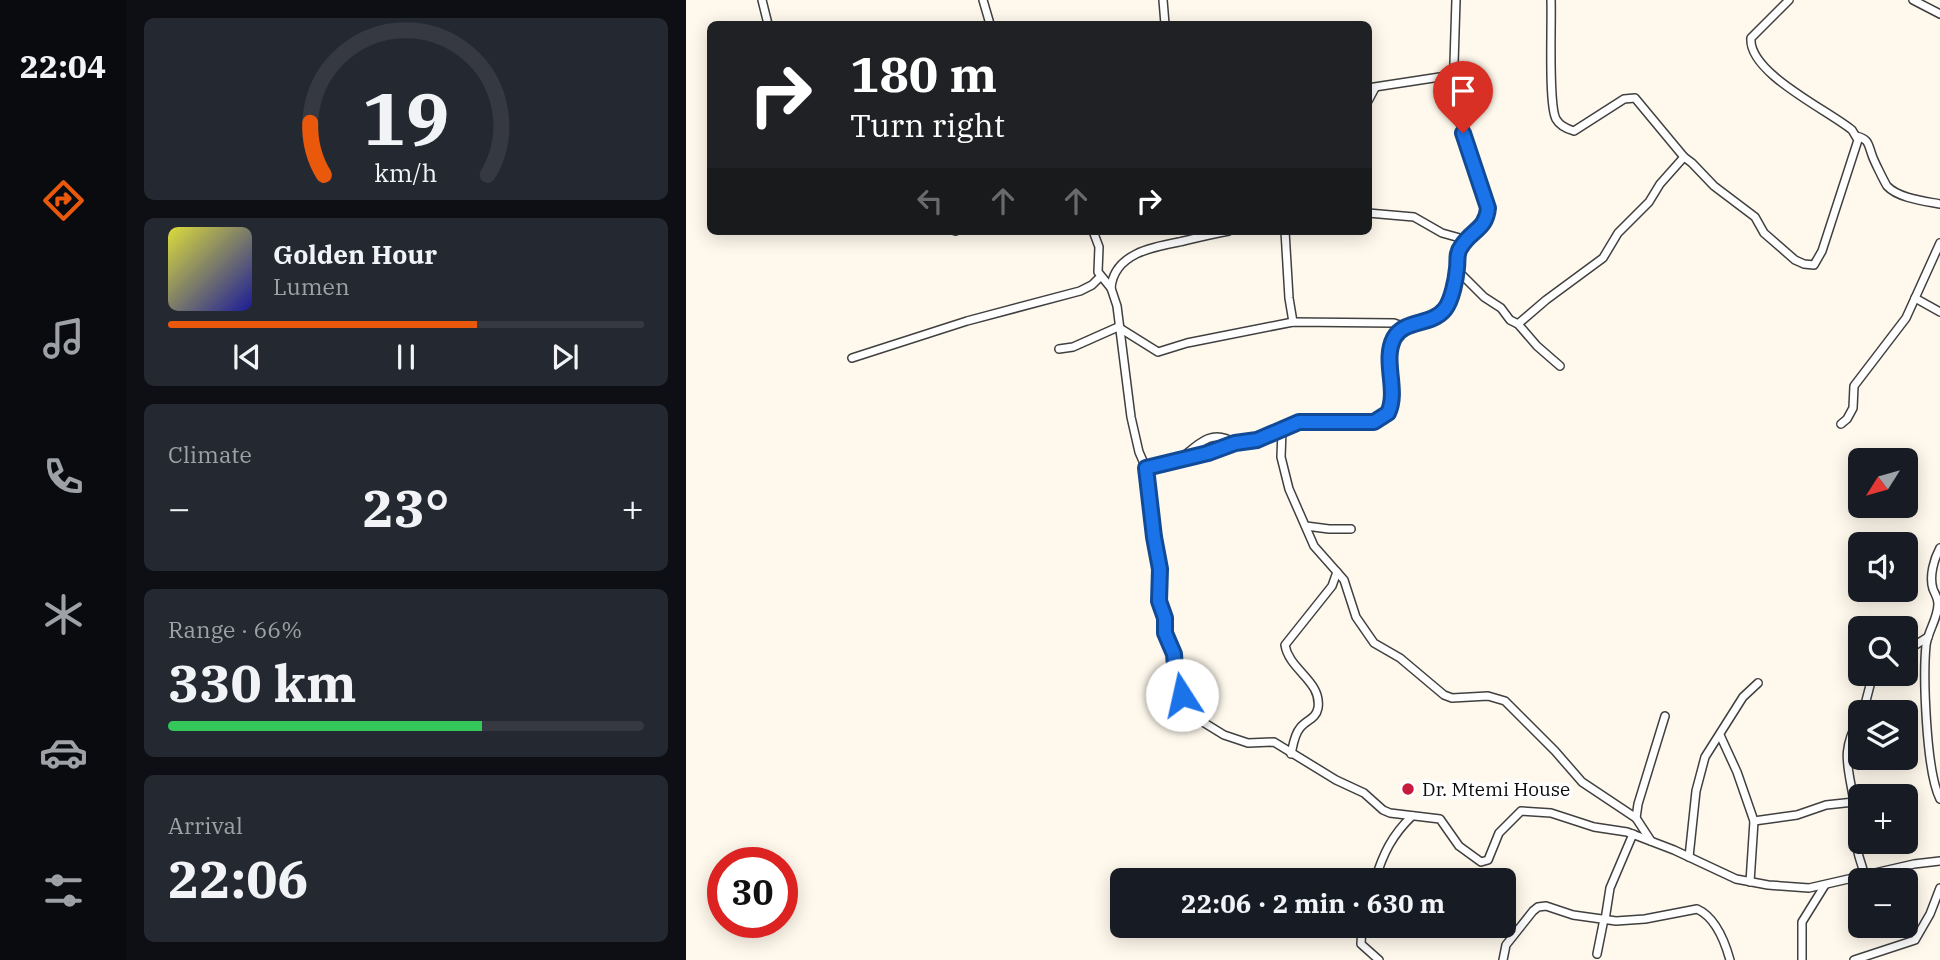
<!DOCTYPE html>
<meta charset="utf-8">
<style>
:root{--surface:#171b24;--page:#242831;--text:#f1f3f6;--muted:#9ea1a6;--line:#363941;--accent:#ea580c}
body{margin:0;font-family:"IBM Plex Serif",serif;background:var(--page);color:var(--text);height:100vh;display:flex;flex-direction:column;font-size:26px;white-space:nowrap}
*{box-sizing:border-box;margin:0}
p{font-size:23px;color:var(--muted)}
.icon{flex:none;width:38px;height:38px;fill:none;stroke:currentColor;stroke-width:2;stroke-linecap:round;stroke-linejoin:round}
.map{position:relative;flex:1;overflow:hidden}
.side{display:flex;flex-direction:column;gap:18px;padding:18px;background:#0d0f14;width:560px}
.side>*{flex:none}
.guide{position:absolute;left:21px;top:21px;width:665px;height:214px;border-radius:10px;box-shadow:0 4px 18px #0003;background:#202124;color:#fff;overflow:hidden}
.needle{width:46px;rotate:233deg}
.buttons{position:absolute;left:1162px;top:448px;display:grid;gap:14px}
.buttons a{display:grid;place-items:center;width:70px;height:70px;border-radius:10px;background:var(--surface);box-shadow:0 4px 18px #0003;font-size:35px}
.speed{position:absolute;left:21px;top:847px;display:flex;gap:14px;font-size:35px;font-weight:700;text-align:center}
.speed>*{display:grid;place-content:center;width:91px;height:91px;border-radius:50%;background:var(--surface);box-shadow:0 4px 18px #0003;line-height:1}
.speed .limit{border:10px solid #d22;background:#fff;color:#111}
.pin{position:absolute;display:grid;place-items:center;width:60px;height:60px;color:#fff;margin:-72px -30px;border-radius:50% 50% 50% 0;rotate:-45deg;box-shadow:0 0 7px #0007}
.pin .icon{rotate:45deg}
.me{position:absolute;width:77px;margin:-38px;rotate:350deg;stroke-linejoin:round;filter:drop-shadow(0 0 5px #0008)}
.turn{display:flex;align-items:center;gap:24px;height:147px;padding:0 28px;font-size:32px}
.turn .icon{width:91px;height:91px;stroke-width:2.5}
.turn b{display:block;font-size:49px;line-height:60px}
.lanes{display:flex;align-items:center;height:66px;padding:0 28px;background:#0003;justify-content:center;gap:35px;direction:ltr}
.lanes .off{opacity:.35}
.big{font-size:52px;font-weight:700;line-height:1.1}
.side .card{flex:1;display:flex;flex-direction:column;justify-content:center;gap:10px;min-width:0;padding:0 24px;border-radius:10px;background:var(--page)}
.side .dial{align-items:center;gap:0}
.dial svg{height:182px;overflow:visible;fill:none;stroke:var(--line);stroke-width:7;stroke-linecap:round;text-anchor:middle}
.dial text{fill:var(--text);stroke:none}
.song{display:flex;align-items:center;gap:21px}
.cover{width:84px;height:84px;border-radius:10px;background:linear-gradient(135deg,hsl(60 70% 55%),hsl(240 70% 35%))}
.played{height:7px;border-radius:4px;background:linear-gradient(90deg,var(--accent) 65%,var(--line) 65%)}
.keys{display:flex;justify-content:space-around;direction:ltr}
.heat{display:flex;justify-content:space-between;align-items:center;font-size:38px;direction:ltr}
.charge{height:10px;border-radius:5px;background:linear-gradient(90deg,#34c759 66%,var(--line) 0)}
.trip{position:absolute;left:424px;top:868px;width:406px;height:70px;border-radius:10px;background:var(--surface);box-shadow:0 4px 18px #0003;font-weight:700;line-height:70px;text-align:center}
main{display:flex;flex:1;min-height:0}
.menu{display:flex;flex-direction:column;width:126px;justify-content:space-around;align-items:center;background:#090b0e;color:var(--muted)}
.menu .icon{width:49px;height:49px}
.menu .on{color:var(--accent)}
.menu b{font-size:32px;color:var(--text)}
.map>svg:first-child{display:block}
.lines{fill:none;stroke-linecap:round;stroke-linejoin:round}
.minor-casing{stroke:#404040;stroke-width:10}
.minor{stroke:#fff;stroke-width:7}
.route-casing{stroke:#114b97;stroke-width:18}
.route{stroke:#1a73e8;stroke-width:12}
.poi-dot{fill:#c81a3d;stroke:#fff;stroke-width:2.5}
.labels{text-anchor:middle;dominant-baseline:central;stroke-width:7;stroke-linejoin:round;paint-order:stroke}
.poi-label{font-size:19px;fill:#0d0d0d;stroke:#fff;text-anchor:start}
</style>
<main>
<nav class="menu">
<b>22:04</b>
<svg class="icon on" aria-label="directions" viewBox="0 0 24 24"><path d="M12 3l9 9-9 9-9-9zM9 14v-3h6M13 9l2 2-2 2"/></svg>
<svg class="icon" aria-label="music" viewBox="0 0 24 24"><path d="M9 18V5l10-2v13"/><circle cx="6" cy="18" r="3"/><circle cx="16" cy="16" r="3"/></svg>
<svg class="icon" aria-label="phone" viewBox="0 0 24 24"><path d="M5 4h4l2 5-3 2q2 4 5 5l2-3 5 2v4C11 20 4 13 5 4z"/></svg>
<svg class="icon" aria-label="climate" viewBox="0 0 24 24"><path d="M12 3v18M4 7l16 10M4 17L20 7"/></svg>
<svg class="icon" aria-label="car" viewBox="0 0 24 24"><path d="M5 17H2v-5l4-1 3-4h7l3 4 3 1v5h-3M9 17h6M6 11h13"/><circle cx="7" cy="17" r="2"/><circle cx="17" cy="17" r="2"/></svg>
<svg class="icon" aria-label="filters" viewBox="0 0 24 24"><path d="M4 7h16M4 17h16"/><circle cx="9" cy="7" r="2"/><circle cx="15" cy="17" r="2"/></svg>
</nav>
<section class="side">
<div class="card dial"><svg viewBox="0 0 100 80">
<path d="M14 69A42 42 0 1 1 86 69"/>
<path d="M14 69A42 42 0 0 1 8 46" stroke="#ea580c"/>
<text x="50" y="56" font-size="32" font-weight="700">19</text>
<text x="50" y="72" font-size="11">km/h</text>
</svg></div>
<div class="card">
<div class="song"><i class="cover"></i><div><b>Golden Hour</b><p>Lumen</p></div></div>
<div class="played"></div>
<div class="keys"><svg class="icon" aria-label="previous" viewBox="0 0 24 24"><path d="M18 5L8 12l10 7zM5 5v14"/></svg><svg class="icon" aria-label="pause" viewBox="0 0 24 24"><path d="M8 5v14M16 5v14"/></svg><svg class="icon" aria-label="next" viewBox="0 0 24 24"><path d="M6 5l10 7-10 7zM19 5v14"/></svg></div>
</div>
<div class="card"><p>Climate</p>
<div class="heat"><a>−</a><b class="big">23°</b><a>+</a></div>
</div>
<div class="card"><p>Range · 66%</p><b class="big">330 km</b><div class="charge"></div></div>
<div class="card"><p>Arrival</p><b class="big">22:06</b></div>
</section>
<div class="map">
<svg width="1254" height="960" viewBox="0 0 1254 960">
<rect width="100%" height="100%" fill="#fff9ed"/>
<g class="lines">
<g class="minor-casing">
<g id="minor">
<polyline points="76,0 82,24"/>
<polyline points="297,0 304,24"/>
<polyline points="477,0 479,24"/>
<path d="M 865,0 C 866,22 862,104 870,119 C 874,126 881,129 888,131 L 938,99 L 949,98 L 998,157 L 1006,163 L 1028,186 L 1069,217 L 1078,233 L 1109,260 L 1118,264 L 1128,265 L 1136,251 L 1172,140 L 1166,130 C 1142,110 1062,73 1065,38 L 1103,0"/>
<polyline points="1227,0 1254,14"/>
<polyline points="682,88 767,75"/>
<polyline points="682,101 689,88"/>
<path d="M 1170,136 C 1183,139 1182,144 1186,155 C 1187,159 1199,183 1201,186 C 1212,198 1238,201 1254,204"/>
<polyline points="682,213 728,217 756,233 781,240"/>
<polyline points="269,231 270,231"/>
<polyline points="407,231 413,247 412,272 425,288 431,306 445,417 453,452 460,468 468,537 474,569 473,601 479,618 479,635 490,662 490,678 500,704 512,719 538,735 562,743 588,742 650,780 678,793 697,810 704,813 754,819 773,846 795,862 802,860 813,833 835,811 865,813 908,827 941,832 988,850 1050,879 1082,885 1123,888 1228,864 1254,861"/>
<polyline points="599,231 603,298 607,322"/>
<polyline points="771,270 798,297 815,308 824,320 832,324 851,346 874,366"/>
<path d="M 425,288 C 428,254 466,247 493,242 C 510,238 526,234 543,231"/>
<polyline points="1229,298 1254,312"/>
<polyline points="832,324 860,300 917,258 932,233 963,202 974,184 998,157"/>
<polyline points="373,349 387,347 432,327 472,352 501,343 607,322 708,323 719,327"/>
<polyline points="166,358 281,321 394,291 406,285 414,277"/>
<polyline points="1155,424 1161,419 1167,408 1168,386 1220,318 1254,243"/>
<path d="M 498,456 C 514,442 527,429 549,443"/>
<polyline points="460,468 522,453 549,443 571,440 596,430"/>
<polyline points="620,526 643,529 665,529"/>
<path d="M 1254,548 C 1248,559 1243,576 1247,589 C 1249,594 1252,598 1252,604 C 1252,618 1242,631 1240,645 C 1237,677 1240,771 1254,799"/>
<polyline points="651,572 658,580 670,617 688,643 714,658 758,695 766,698 802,696 819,701 869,751 896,782 950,818 965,841"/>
<polyline points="1220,651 1242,637"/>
<polyline points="1177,712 1187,674"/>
<polyline points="1034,735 1051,772 1068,821 1064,882"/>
<path d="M 605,754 C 607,746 608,735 614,728 C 620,720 630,719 632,708 C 636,681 603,670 599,645 L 646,586 L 651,572 L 628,546 L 603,489 L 595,457 L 596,430 C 628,409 679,434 702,413 C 713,390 696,360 708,338 C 718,319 746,326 759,309 C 766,300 770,280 771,268 C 772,261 770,253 775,247 C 785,230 800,230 802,208 L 771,114 L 767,95 L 770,0"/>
<path d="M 1168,802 C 1162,764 1154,752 1174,717"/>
<polyline points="950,818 952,804 979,716"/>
<polyline points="1068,821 1111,815 1140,805 1168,802 1174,812"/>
<path d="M 1174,839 C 1167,850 1177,863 1178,875"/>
<polyline points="1003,857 1010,791 1019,757 1057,697 1072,683"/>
<path d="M 689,880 C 697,854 706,835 726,816"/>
<polyline points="919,920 924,888 947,834"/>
<polyline points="676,926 675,944 693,960"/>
<polyline points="911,954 918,919"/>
<path d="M 817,960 L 820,945 L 847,911 L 852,907 L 860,906 L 887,915 L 930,921 L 959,919 L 1011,909 C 1029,917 1039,942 1044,960"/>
<polyline points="1116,960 1116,922 1139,885"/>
<polyline points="1168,960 1229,940 1244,914 1254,888"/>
</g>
</g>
<use href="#minor" class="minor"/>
</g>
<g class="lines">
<g class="route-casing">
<path id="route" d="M 496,695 L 490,678 L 488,654 L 479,633 L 479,618 L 473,601 L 474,569 L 468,537 L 460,468 L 522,453 L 549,443 L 571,440 L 613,422 L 688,422 L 702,413 C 713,390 696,361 708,338 C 718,319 746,326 759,309 C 766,300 770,279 771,268 C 772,261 770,253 775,247 C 785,230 800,230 802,208 L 777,133"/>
</g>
<use href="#route" class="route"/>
</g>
<circle class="poi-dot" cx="722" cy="789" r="7"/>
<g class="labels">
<g class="poi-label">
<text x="736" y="789">Dr. Mtemi House</text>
</g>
</g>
</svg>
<div class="buttons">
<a><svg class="needle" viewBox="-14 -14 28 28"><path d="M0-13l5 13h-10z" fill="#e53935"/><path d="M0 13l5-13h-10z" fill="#9ea1a6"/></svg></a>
<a><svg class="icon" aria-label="sound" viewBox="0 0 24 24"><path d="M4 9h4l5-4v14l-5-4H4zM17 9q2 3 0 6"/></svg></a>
<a><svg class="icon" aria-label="search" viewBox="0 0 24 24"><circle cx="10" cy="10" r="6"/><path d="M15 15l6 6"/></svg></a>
<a><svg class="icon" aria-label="layers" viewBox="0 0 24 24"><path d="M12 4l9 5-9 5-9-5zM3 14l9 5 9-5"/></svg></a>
<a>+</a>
<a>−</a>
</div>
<div class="speed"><div class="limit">30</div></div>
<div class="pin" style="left:777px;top:133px;background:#d93025"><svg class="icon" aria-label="arrive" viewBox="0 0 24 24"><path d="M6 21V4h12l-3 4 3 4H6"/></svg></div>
<svg class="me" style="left:496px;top:695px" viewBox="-20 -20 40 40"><circle r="19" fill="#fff"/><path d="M0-13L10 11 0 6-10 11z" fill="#1a73e8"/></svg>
<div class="trip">22:06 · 2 min · 630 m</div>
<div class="guide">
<div class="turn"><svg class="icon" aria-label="right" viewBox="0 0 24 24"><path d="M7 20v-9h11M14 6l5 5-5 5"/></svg><div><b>180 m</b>Turn right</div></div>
<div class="lanes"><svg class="icon off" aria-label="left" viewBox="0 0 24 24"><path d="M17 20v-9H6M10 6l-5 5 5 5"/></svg><svg class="icon off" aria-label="ahead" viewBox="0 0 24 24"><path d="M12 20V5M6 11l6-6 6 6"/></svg><svg class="icon off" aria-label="ahead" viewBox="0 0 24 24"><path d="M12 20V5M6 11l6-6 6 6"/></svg><svg class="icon" aria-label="right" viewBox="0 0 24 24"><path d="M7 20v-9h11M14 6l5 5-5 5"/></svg></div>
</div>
</div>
</main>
